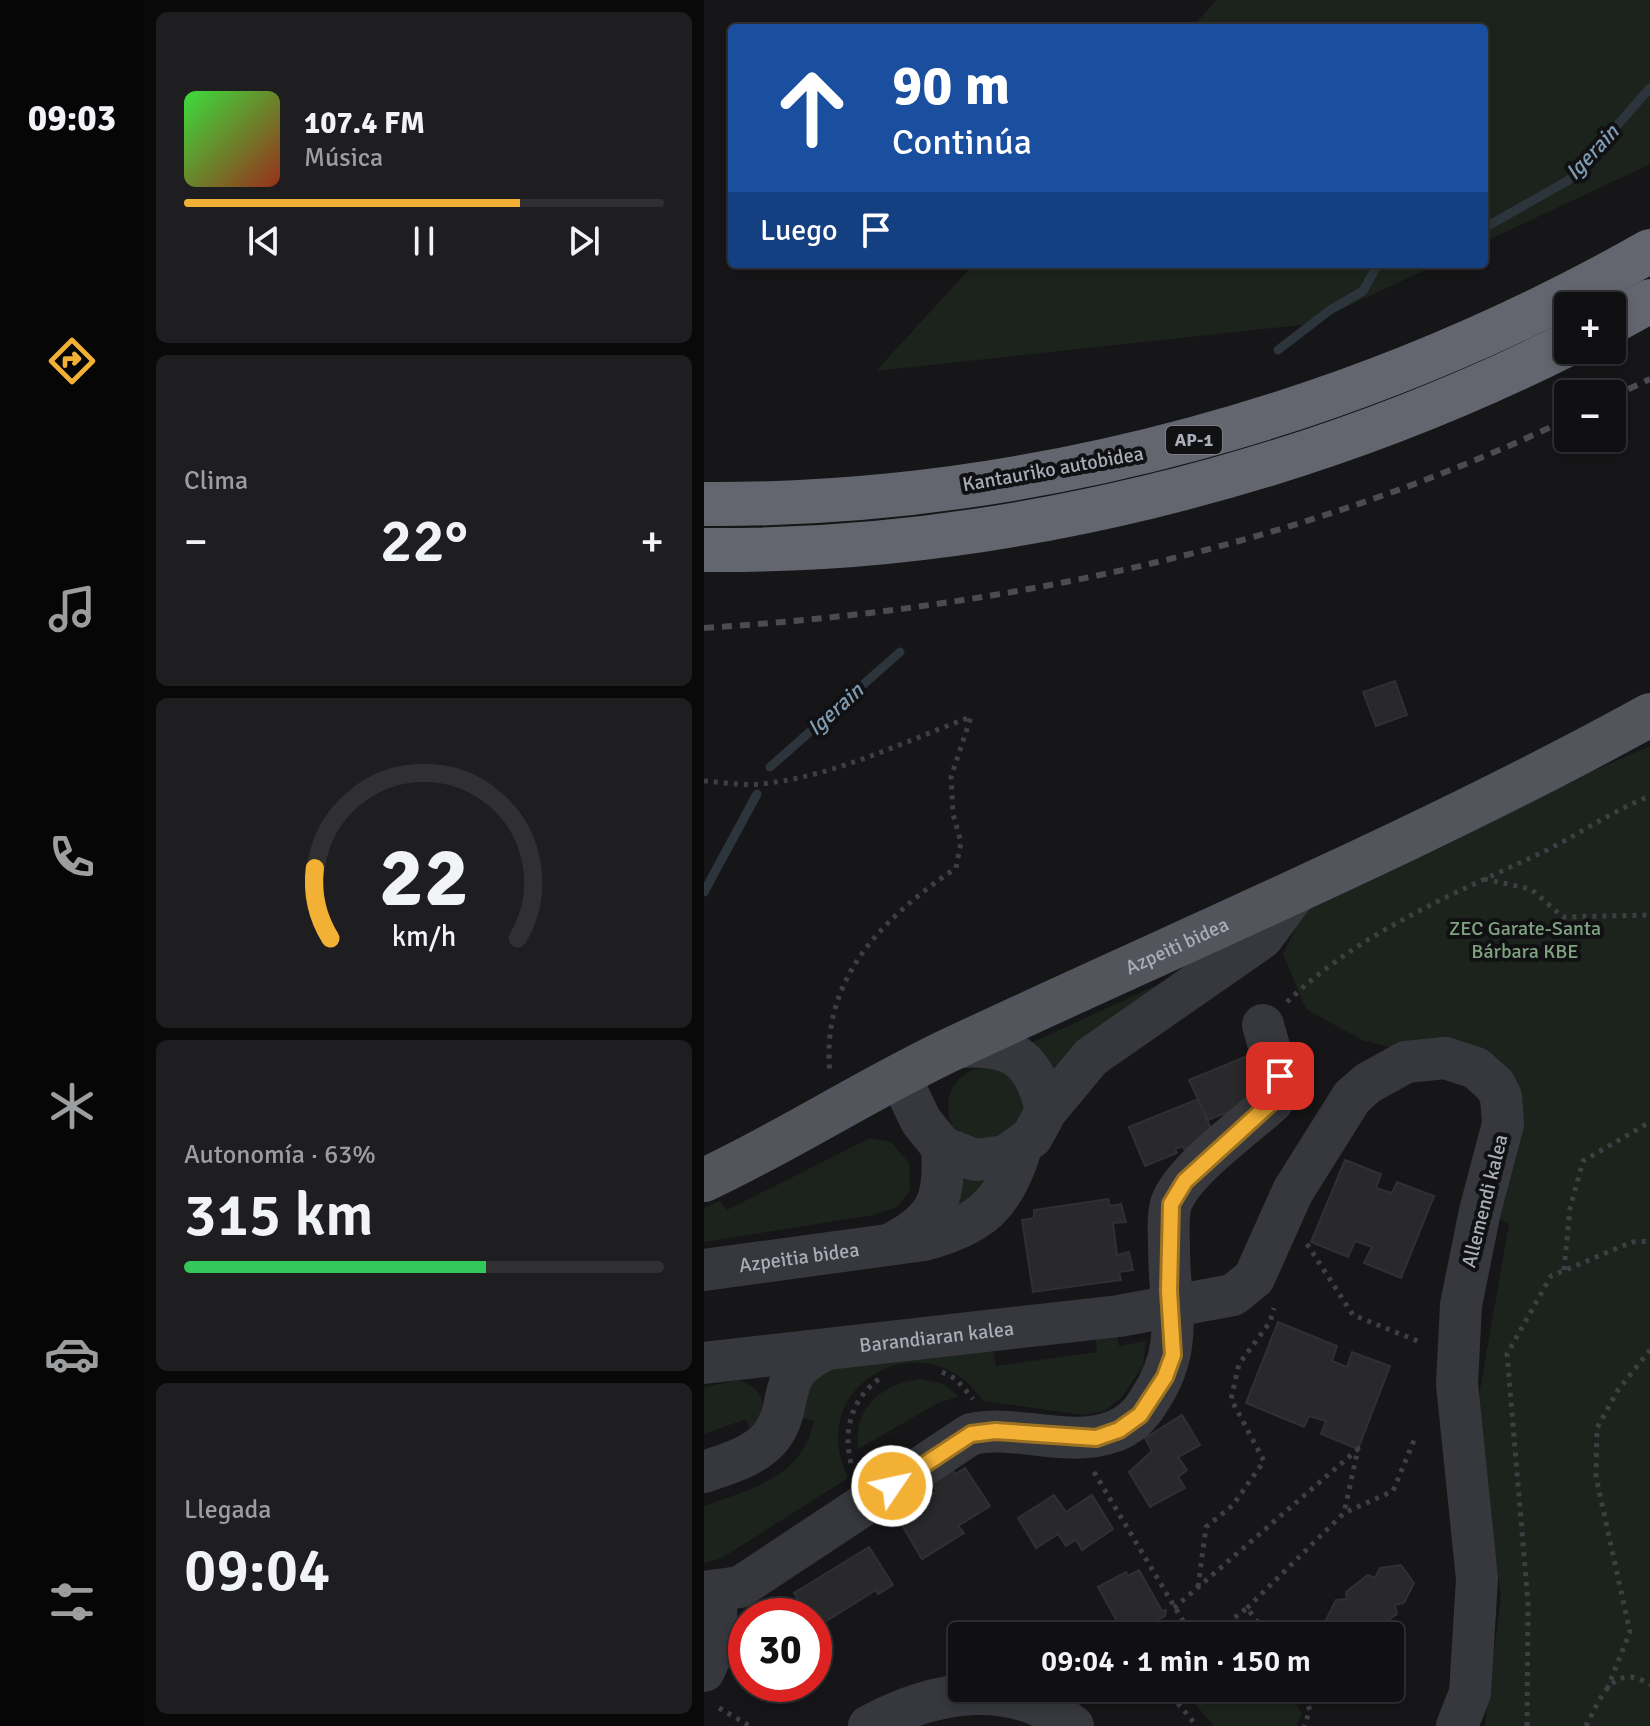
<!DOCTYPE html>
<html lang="es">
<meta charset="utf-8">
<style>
:root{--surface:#101012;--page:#1e1e20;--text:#f1f3f6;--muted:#9c9d9f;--line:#303032;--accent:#f2b134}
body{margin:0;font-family:Signika,sans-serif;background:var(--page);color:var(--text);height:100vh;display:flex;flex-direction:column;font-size:30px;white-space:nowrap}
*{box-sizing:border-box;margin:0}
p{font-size:26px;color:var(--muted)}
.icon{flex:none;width:44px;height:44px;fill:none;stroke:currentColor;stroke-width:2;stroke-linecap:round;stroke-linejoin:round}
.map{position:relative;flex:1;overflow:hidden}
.drawer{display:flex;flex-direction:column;gap:12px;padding:12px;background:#09090a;width:560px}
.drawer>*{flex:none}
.guide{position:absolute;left:24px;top:24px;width:760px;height:244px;border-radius:8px;box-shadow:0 4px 12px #0003,0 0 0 2px var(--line);background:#1a4fa0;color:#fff;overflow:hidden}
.tools{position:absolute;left:850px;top:292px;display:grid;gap:16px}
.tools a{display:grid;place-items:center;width:72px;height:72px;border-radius:8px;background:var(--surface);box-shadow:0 4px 12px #0003,0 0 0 2px var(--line);font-size:40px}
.speed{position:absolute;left:24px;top:1598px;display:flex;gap:16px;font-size:40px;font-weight:700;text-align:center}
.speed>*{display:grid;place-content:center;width:104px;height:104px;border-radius:50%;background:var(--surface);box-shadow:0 4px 12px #0003,0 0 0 2px var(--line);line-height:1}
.speed .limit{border:12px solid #d22;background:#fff;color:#111}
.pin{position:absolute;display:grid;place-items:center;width:68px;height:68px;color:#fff;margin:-34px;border-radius:16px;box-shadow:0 4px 12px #0006}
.me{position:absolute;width:88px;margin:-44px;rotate:56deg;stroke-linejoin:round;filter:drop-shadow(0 0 6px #0008)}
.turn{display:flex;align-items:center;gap:28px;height:168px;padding:0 32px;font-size:36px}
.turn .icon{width:104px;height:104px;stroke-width:2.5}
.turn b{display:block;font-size:56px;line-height:68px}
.then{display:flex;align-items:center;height:76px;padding:0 32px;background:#0003;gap:16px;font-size:30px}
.big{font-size:60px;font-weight:600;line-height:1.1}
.drawer .widget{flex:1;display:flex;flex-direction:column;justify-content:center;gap:12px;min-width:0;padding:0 28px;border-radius:12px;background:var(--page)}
.drawer .dial{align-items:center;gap:0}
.dial svg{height:208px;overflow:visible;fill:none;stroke:var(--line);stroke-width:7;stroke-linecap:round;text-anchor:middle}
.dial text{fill:var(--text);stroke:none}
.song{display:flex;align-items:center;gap:24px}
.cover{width:96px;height:96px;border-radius:12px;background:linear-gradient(135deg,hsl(120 70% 55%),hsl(10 70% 35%))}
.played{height:8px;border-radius:4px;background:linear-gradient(90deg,var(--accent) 70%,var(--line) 70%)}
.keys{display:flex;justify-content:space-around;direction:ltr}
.heat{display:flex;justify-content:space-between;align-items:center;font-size:44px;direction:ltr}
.charge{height:12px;border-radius:6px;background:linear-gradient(90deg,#34c759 63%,var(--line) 0)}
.trip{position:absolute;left:244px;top:1622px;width:456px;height:80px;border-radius:8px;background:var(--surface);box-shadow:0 4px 12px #0003,0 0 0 2px var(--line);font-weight:600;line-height:80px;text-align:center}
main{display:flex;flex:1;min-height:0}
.tabs{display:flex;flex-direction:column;width:144px;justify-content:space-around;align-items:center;background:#060607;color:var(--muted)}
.tabs .icon{width:56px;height:56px}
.tabs .active{color:var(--accent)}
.tabs b{font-size:36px;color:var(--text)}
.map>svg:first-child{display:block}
.green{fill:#1c231d}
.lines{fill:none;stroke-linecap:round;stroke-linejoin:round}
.stream{stroke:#2c353c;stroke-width:9}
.building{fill:#29292c;stroke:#303034;stroke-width:2}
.path{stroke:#3d3f44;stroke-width:5;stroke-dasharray:4 6;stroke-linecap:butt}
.minor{stroke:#37383d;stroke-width:42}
.major{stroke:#53555c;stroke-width:44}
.highway{stroke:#63666e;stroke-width:44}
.rail{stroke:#4a4c52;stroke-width:6;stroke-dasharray:10 8;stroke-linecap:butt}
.route-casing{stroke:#9d7322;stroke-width:20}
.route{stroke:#f2b134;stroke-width:14}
.labels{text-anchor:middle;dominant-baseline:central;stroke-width:8;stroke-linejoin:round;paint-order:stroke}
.shield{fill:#111113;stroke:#7b7e86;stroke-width:2}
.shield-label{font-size:18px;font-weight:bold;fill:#a8adb8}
.street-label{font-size:20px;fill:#a8adb8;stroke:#111113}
.park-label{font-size:20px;fill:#7fa381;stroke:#111113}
.water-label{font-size:22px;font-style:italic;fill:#7f9bb3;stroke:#111113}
</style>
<main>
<nav class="tabs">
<b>09:03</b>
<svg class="icon active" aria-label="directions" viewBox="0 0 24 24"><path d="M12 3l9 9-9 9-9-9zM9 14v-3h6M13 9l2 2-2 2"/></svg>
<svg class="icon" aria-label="music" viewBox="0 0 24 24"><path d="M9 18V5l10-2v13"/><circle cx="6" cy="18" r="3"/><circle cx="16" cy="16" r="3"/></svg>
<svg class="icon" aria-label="phone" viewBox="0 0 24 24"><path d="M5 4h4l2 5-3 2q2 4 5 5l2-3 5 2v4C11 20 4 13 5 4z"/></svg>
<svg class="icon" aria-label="climate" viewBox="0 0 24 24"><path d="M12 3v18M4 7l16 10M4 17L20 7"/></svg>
<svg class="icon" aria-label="car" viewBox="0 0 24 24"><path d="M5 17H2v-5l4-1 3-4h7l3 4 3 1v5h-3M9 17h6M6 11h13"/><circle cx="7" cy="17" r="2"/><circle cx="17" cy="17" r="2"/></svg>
<svg class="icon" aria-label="filters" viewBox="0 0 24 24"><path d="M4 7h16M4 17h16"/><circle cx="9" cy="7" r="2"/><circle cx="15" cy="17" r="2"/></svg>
</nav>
<section class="drawer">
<div class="widget">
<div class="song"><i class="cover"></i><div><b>107.4 FM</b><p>Música</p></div></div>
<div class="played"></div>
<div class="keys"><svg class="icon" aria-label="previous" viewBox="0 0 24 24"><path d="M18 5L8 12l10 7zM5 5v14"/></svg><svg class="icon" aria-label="pause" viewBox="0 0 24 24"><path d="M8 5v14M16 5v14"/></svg><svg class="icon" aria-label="next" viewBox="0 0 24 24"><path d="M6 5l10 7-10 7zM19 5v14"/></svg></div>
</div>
<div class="widget"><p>Clima</p>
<div class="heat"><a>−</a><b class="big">22°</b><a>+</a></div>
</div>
<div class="widget dial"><svg viewBox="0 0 100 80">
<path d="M14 69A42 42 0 1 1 86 69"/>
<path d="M14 69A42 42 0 0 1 8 42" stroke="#f2b134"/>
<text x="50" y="56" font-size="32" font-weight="700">22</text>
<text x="50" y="72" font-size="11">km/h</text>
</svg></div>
<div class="widget"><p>Autonomía · 63%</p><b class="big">315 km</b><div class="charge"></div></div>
<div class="widget"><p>Llegada</p><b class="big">09:04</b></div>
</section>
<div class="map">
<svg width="946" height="1726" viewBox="0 0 946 1726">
<rect width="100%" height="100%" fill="#161618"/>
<g class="green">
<polygon points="513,0 946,0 946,164 780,242 780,28 487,28"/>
<polygon points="270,264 734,264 606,324 172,371"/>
<polygon points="946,746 946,1726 781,1726 797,1595 782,1506 775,1396 805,1224 784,1211 808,1099 692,1049 658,1040 602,1009 579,954 602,907 818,802"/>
<polygon points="453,985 456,987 350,1077 325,1044"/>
<path d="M 288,1066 L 311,1078 L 322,1114 L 285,1146 L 250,1130 C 234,1097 252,1068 288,1066 Z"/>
<polygon points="166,1138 187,1142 205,1163 206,1191 193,1207 169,1215 0,1242 0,1208 16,1201 23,1210"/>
<polygon points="253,1174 281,1179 288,1189 248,1208"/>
<path d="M 411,1326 L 415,1346 L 442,1341 L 439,1366 L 418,1397 L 401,1411 L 380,1415 L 279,1401 C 224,1317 98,1383 144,1478 L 18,1558 L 0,1563 L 0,1506 C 49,1488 98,1478 110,1421 L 90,1416 L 104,1373 L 288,1343 L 292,1366 L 393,1352 L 390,1329 Z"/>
<path d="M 216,1379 L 240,1384 L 255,1397 L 236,1402 L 154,1449 C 149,1407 178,1384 216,1379 Z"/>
<path d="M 35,1380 C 67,1392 60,1410 48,1435 L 42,1419 L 0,1434 L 0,1387 Z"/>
<polygon points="477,1688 580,1688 598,1713 592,1726 510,1726"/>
</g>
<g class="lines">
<g class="stream">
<polyline points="780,228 865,180 946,88"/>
<polyline points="574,350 626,310 659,291 674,264"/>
<polyline points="66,767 196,652"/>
<polyline points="0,892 53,794"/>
</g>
</g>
<g class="building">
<polygon points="691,681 703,715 672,726 659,692"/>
<polygon points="553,1052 570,1094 504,1120 485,1080"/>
<polygon points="494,1099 511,1138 480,1149 479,1146 471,1149 473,1153 441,1166 425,1127"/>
<polygon points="641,1160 677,1174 672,1188 688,1193 693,1182 730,1196 697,1278 660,1263 668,1247 651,1241 644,1257 607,1242"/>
<polygon points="404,1199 406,1206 417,1204 422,1222 409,1223 413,1255 425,1252 429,1270 415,1272 417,1280 329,1292 318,1220 330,1218 330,1210"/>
<polygon points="574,1322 633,1346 628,1361 643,1367 648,1352 686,1366 654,1449 617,1434 622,1421 605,1416 600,1427 542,1403"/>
<polygon points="478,1415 496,1445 474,1457 483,1470 474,1477 481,1488 446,1507 425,1472 448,1451 441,1438"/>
<polygon points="261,1468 286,1506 254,1526 260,1533 218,1559 195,1520 206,1515 202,1509 233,1491 227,1484 249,1470 251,1474"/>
<polygon points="350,1495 362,1512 388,1495 409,1529 378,1550 372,1540 362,1546 354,1534 332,1548 314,1518"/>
<polygon points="165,1547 189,1585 174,1594 172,1590 113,1627 110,1616 105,1616 90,1593"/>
<polygon points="697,1565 710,1583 700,1603 691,1605 693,1614 670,1630 661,1626 657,1635 634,1636 622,1620 632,1600 643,1599 642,1592 664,1575 671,1578 676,1568"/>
<polygon points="435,1570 458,1611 462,1610 461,1616 421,1636 394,1587 422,1572 424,1576"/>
<polygon points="110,1623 123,1643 110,1651"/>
<polygon points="42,1646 42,1679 28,1656"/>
<polygon points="45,1684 66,1684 51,1693"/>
</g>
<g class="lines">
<g class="path">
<path d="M 0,781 C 18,782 38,786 56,784 C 130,777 198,742 267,717 L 247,777 L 249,814 L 257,842 L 252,868 C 179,918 116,978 126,1074"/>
<polyline points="780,879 827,889 859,917 946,915"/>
<path d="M 583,1002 C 654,933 749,894 837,853 C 874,835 908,811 946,796"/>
<polyline points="603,1244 649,1315 716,1342"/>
<polyline points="860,1270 866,1208 879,1161 946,1122"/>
<polyline points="238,1372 252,1379 269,1399"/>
<path d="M 147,1463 C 139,1430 147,1400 175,1379"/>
<polyline points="390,1472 488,1636"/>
<polyline points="494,1587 502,1527 529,1505 560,1461 527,1399 535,1364 566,1322 570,1308"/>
<polyline points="470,1608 654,1449 640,1513"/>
<polyline points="543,1608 640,1513 689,1491 711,1438"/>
<polyline points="507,1636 543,1608 564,1636"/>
<polyline points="419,1688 437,1691 442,1688"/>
<polyline points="461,1688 493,1726"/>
<polyline points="596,1688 606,1710 600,1726"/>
<polyline points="903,1689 926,1632 892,1477 893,1428 914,1390 946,1350"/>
<polyline points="15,1708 46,1726"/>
<polyline points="823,1726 824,1603 803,1354 847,1276 928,1242 946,1241"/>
<path d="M 882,1726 C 896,1699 910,1660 946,1685"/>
</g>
<g class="minor">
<path d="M 252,1047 C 307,1043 330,1056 342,1111"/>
<polyline points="195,1075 217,1121 238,1147 271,1160 302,1156 328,1137 342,1111 387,1057 558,938 592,892"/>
<path d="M 192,1241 C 236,1218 241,1195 238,1147"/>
<path id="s1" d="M 0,1270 L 220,1240 C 276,1225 300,1205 317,1148"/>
<path id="s2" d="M 0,1363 L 415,1316 L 529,1295 L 550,1278 L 589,1191 L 648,1097 L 664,1083 L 702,1062 L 741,1058 L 772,1068 L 791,1085 L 797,1097 L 799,1124 L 776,1211 L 757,1305 L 753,1384 L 773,1579 L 766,1693 L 753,1726"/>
<path d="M 0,1472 C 22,1464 50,1457 66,1438 C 92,1406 69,1375 117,1352"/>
<path d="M 0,1592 L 36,1587 L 267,1434 C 315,1424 364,1449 411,1431 C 428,1424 437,1414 446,1399 C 481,1346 465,1307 465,1247 C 465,1233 463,1218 467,1204 C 479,1170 541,1127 569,1101 L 577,1088 L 559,1025"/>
<polyline points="0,1671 11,1646 13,1593"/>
<path d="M 165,1726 C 231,1690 306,1677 369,1726"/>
</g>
<path class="major" id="s3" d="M 0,1180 C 86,1140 166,1087 252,1047 C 484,938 721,839 946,715"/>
<g class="highway">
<polyline points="908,322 946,301"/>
<path d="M 0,504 C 329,506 660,413 946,251"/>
<path d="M 0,550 C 291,553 604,475 864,344"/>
</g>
<g class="rail">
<polyline points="908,397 946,379"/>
<path d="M 0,628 C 298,609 592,548 864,419"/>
</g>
</g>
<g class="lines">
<g class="route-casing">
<polyline id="route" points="188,1486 267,1434 291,1431 392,1438 415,1430 436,1415 461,1377 469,1355 465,1291 467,1204 481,1181 569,1101 577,1088 576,1076"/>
</g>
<use href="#route" class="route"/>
</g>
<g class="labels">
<rect class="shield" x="462" y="426" width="56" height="28" rx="6"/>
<g class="shield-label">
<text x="490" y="440">AP-1</text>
</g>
<g class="street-label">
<text transform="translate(349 469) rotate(-10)">Kantauriko autobidea</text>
<text stroke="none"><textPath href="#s3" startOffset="528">Azpeiti bidea</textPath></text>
<text transform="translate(781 1201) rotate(-76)">Allemendi kalea</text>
<text stroke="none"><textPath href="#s1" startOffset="96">Azpeitia bidea</textPath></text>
<text stroke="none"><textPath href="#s2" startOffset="234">Barandiaran kalea</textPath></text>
</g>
<g class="park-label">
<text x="821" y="928">ZEC Garate-Santa<tspan x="821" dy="23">Bárbara KBE</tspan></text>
</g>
<g class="water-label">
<text transform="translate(888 152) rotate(-47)">Igerain</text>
<text transform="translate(131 709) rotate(-42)">Igerain</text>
</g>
</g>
</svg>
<div class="tools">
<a>+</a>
<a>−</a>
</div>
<div class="speed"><div class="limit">30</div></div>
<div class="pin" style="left:576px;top:1076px;background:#d93025"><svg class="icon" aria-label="arrive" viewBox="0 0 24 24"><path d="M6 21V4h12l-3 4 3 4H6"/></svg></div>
<svg class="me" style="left:188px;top:1486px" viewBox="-20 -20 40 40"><circle r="17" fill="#f2b134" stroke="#fff" stroke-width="3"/><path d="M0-11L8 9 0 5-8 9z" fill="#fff"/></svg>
<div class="trip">09:04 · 1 min · 150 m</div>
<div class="guide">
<div class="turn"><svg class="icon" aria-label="ahead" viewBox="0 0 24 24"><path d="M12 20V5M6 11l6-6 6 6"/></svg><div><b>90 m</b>Continúa</div></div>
<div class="then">Luego<svg class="icon" aria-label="arrive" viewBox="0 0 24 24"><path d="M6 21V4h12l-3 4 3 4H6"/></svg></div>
</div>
</div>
</main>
